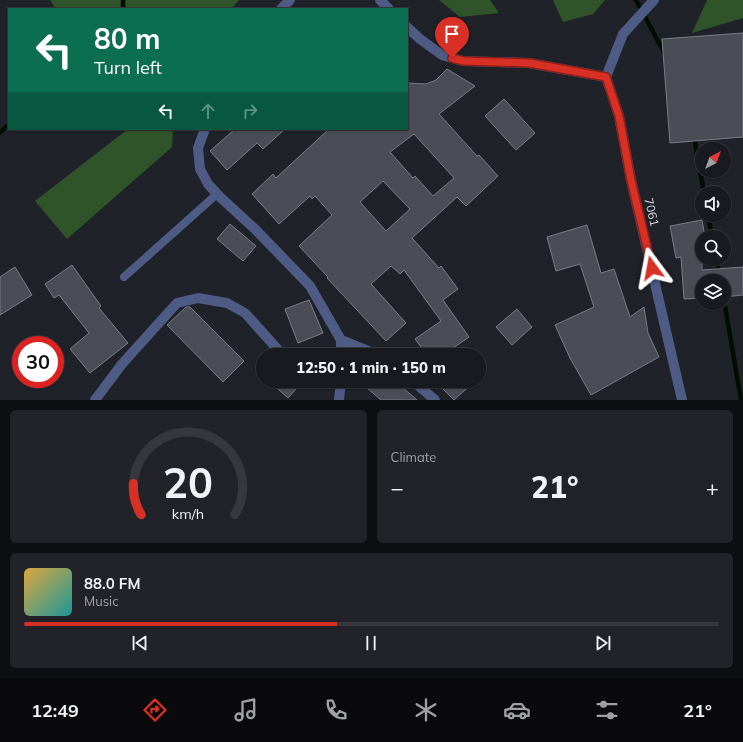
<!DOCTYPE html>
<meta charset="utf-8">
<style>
:root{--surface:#181a1f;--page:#212328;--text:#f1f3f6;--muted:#9fa1a4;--line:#36383d;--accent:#d93025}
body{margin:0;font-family:Mulish,sans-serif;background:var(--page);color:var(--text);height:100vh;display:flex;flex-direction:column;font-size:15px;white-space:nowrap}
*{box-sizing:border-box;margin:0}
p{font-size:13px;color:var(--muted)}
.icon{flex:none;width:22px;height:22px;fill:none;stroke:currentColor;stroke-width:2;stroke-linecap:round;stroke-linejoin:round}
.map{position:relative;height:400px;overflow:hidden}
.panel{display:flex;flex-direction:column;gap:10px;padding:10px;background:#0d0e11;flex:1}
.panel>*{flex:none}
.hud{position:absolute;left:8px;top:8px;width:400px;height:122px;border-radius:0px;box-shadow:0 1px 3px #0004,0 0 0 1px var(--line);background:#0b6e4f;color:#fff;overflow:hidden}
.needle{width:26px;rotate:41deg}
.fabs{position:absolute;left:695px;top:142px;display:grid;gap:8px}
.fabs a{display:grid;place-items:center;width:36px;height:36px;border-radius:50%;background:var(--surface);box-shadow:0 1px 3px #0004,0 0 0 1px var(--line);font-size:20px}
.speed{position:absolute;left:12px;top:336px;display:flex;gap:8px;font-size:20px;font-weight:700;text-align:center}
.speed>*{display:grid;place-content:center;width:52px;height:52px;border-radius:50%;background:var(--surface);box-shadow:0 1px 3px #0004,0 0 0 1px var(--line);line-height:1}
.speed .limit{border:6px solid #d22;background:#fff;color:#111}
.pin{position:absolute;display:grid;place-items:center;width:34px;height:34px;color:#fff;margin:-41px -17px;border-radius:50% 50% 50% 0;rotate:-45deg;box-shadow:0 0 4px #0007}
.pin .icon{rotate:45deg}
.me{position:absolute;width:44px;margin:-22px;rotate:347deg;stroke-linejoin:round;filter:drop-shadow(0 0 3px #0008)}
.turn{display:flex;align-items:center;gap:14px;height:84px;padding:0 20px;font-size:18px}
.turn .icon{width:52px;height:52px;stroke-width:2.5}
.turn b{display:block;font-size:28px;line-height:34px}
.lanes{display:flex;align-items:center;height:38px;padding:0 20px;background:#0003;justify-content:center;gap:20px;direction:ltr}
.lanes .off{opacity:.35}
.big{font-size:30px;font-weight:800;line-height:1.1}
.panel .widget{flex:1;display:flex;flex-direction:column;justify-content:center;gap:6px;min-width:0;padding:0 14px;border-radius:6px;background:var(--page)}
.panel .dial{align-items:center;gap:0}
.dial svg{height:104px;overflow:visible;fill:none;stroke:var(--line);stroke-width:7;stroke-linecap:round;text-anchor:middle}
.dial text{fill:var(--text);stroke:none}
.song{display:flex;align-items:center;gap:12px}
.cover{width:48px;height:48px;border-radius:6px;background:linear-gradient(135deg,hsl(40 70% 55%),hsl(180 70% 35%))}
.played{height:4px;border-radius:2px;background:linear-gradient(90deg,var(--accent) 45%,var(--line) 45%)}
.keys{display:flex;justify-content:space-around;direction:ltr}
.heat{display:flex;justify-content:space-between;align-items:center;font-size:22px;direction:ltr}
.panel .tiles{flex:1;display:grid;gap:10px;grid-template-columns:1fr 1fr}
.widget:last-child{grid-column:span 2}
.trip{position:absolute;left:256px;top:348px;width:230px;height:40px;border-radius:20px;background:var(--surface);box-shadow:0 1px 3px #0004,0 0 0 1px var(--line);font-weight:800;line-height:40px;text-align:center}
.menu{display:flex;height:64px;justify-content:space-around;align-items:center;background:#0a0a0c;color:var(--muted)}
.menu .icon{width:28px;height:28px}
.menu .active{color:var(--accent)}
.menu b{font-size:18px;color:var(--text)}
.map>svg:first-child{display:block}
.green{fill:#30542a}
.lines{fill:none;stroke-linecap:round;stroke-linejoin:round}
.stream{stroke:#000e00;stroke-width:4.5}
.building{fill:#4a4d55;stroke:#7a7d86;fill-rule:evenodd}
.lane{stroke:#4e5b85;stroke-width:8}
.street{stroke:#4e5b85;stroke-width:10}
.route-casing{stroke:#8d1f18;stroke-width:10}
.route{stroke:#d93025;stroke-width:7}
.labels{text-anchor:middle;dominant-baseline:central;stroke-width:4;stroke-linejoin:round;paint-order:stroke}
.street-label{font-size:12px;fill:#d7d8dd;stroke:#202229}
</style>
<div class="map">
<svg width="743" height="400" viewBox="0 0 743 400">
<rect width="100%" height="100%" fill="#202229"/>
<g class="green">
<polygon points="50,0 239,0 231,9 56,9"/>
<polygon points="439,0 490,0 499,13 460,17"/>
<polygon points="553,0 605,0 593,14 563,22"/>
<polygon points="707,0 743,0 743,18 692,33"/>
<polygon points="128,129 173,129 172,147 67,239 35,201"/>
</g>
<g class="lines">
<g class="stream">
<polyline points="636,0 666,56"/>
<polyline points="123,9 123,0"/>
<polyline points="0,133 9,124"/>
<polyline points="694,136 704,193"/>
<polyline points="708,215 712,237"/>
<polyline points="716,259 721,281"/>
<polyline points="724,300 741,400"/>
</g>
</g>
<g class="building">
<polygon points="743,33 743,137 670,143 662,39"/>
<path d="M 447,69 L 475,86 L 439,114 L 477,156 L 479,155 L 498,176 L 466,206 L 457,197 L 412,238 L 439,268 L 441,266 L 458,289 L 443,300 L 469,337 L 443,355 L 427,355 L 415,339 L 441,321 L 404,270 L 400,274 L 391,266 L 371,284 L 406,323 L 386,341 L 327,278 L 328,277 L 299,246 L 332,215 L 315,196 L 312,199 L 310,196 L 279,224 L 252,194 L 273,174 L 276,178 L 329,129 L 407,129 L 407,83 L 426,84 L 436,80 ZM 414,134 L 454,178 L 433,196 L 415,176 L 413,178 L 390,152 ZM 383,181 L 410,209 L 386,231 L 360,202 Z"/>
<polygon points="504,99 535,133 516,150 485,116"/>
<polygon points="235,129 285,129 263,149 257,143 227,170 210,151"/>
<polygon points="702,220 705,237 702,237 702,270 743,267 743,295 724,297 724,281 702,281 702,298 684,299 681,257 676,258 670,226"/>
<polygon points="230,224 256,246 243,261 217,239"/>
<polygon points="587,225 601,273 614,269 630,317 644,307 648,333 659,357 591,395 570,358 555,325 594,307 580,264 556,271 547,237"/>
<polygon points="72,265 101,306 99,308 128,343 90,373 70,349 89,333 59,295 54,298 45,284"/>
<polygon points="15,267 32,295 0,315 0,277"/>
<polygon points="309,300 323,333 298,343 285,309"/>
<polygon points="186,307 190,307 244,361 223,382 167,325"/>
<polygon points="517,309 532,327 512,345 496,327"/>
<polygon points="269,381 303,381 288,398"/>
<polygon points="359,381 395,381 417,400 381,400"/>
<polygon points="435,381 475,381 454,400"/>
</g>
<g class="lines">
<polyline class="lane" points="124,277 217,194"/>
<g class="street">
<polyline points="380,0 389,9"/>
<polyline points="281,9 290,0"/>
<polyline points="407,27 420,39 442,55 463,61 529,63 606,77"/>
<polyline points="606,77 619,116 631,180 682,400"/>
<polyline points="606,77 623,34 654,0"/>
<polyline points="205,129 198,148 200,169 208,184 220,197 255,229 310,286 341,340 341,355"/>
<polyline points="341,340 378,355"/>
<polyline points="413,381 435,400"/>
<polyline points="95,400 122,364 177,303 198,298 227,303 245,313 281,353"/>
<polyline points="339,400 341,381"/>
</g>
</g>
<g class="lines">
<g class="route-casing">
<polyline id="route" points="452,58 463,61 529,63 606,77 619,116 631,180 652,268"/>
</g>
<use href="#route" class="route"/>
</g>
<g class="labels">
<g class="street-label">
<text transform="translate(652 212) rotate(77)">7061</text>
</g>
</g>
</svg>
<div class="fabs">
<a><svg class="needle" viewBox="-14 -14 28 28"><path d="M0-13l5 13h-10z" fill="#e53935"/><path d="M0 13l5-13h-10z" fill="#9fa1a4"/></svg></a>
<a><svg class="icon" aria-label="sound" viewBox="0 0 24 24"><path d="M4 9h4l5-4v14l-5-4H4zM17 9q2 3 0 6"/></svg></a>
<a><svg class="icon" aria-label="search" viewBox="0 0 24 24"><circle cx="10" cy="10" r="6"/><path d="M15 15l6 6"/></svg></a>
<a><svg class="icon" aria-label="layers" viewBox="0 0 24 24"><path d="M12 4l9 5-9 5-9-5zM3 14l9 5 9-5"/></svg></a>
</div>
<div class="speed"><div class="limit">30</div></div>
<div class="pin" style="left:452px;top:58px;background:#d93025"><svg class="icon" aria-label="arrive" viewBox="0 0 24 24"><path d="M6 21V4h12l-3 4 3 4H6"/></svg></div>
<svg class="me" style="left:652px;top:268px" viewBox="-20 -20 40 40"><path d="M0-17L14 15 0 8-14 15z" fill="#d93025" stroke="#fff" stroke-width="4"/></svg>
<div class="trip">12:50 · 1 min · 150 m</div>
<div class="hud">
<div class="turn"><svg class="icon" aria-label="left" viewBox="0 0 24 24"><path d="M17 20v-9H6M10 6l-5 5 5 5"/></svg><div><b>80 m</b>Turn left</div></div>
<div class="lanes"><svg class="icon" aria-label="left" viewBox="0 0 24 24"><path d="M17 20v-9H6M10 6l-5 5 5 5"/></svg><svg class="icon off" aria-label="ahead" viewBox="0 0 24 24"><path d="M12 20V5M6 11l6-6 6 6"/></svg><svg class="icon off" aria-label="right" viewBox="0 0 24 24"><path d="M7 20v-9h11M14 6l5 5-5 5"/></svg></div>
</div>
</div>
<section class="panel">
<div class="tiles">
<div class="widget dial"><svg viewBox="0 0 100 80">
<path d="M14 69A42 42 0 1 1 86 69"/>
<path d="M14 69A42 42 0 0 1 8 45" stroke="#d93025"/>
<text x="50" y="56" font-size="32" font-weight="700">20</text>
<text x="50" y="72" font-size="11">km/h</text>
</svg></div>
<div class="widget"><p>Climate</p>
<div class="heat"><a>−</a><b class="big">21°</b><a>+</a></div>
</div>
<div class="widget">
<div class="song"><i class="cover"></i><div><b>88.0 FM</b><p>Music</p></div></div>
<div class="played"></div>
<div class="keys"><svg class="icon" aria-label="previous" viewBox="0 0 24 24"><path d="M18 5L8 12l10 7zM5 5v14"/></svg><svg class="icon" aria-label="pause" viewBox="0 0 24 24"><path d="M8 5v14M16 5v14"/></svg><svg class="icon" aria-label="next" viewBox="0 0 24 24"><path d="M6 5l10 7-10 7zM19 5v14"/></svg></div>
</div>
</div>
</section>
<nav class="menu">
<b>12:49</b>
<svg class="icon active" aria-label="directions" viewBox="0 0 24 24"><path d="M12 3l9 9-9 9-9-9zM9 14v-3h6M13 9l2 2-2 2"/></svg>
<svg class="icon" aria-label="music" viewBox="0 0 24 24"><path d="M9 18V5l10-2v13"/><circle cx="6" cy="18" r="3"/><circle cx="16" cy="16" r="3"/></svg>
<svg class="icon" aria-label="phone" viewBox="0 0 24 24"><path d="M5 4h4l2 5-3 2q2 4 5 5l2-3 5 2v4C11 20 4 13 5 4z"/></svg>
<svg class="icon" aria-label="climate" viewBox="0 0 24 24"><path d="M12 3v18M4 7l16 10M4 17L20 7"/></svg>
<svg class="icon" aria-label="car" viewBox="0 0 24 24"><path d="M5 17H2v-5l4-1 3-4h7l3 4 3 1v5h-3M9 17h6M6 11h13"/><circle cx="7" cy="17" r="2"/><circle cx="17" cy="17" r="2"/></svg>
<svg class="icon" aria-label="filters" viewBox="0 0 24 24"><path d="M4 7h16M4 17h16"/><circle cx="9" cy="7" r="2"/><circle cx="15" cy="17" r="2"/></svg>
<b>21°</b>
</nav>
